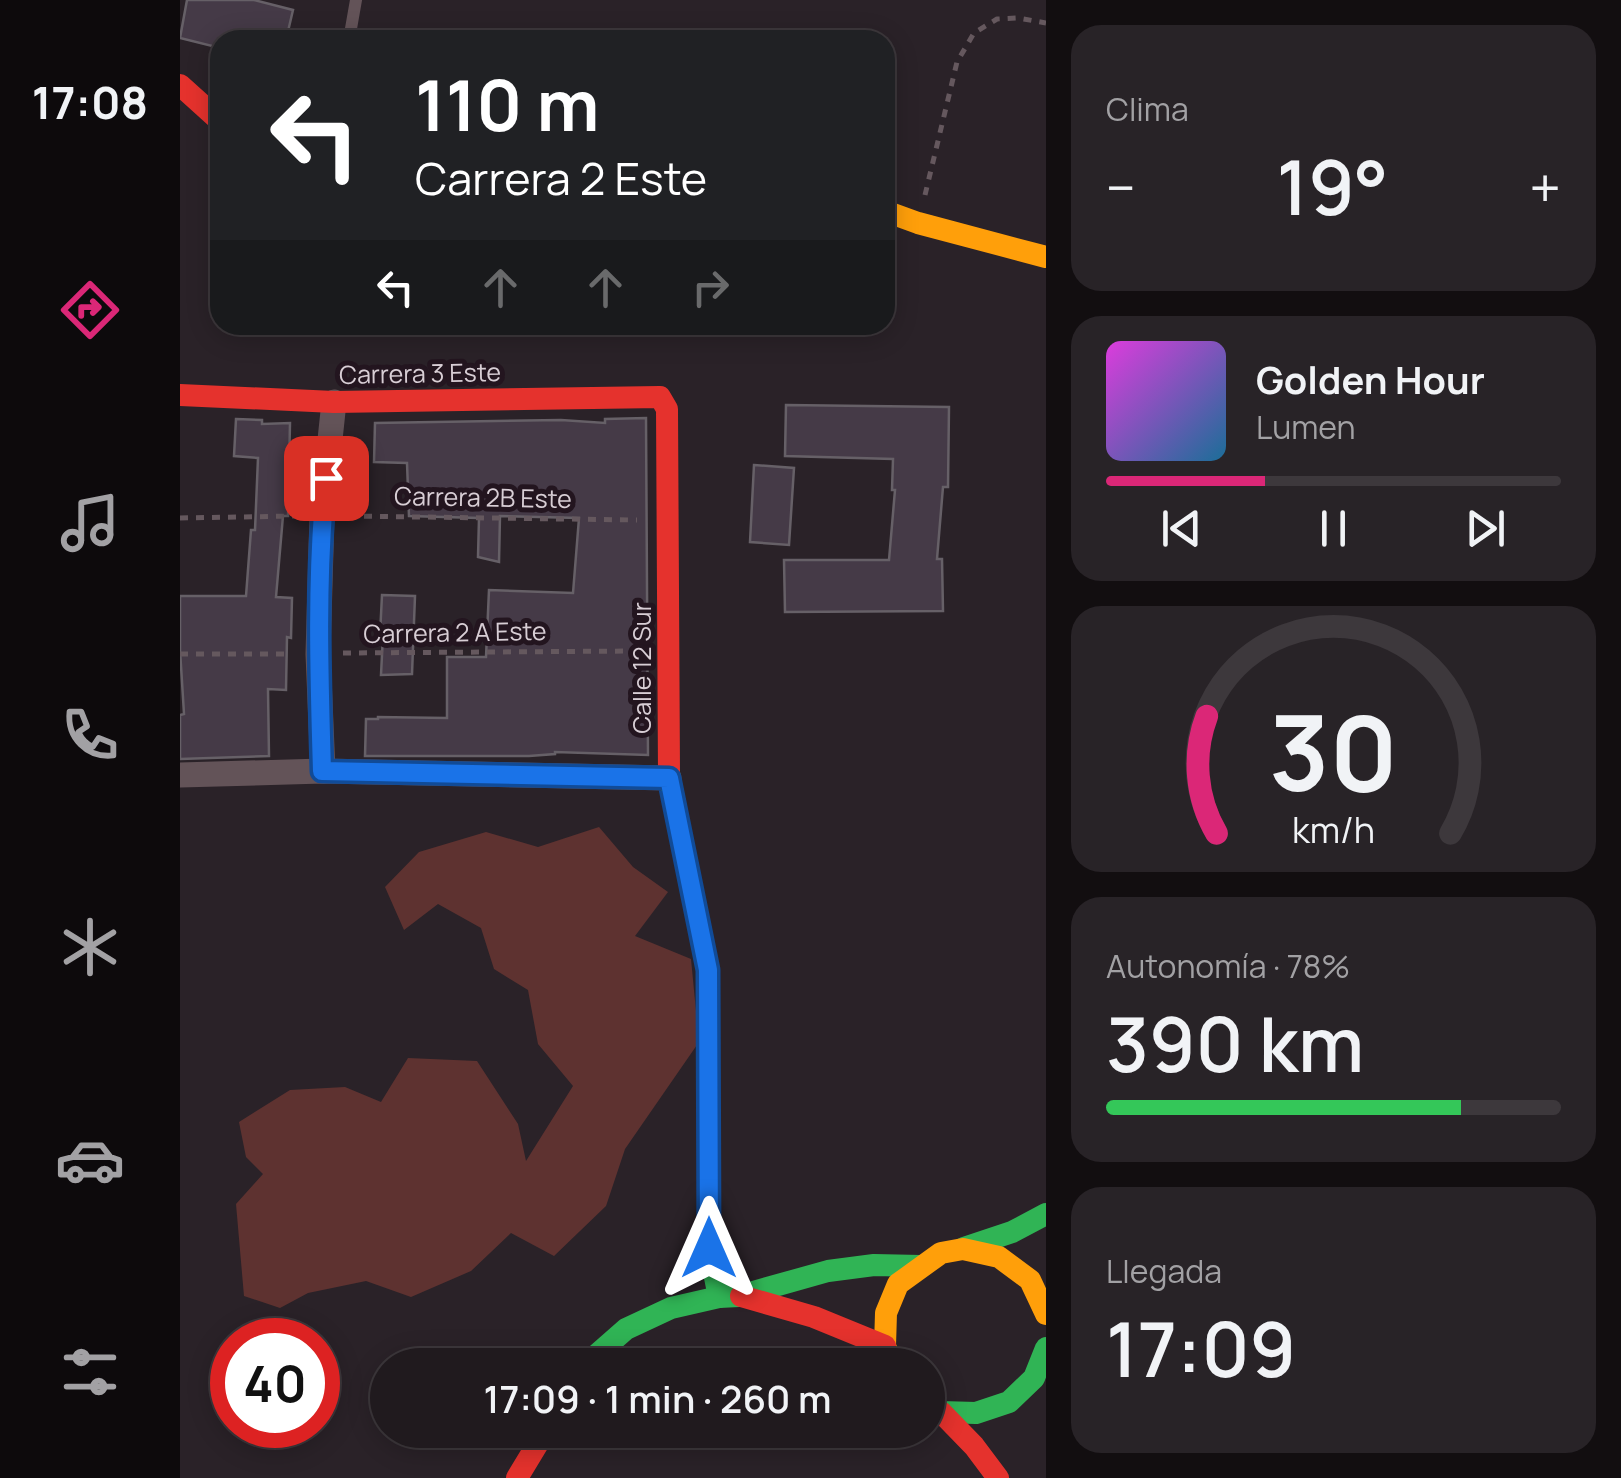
<!DOCTYPE html>
<html lang="es">
<meta charset="utf-8">
<style>
:root{--surface:#201a1e;--page:#282327;--text:#f1f3f6;--muted:#a2a1a4;--line:#3d383c;--accent:#db2777}
body{margin:0;font-family:Manrope,sans-serif;background:var(--page);color:var(--text);height:100vh;display:flex;flex-direction:column;font-size:38px;white-space:nowrap}
*{box-sizing:border-box;margin:0}
p{font-size:32px;color:var(--muted)}
.icon{flex:none;width:55px;height:55px;fill:none;stroke:currentColor;stroke-width:2;stroke-linecap:round;stroke-linejoin:round}
.map{position:relative;flex:1;overflow:hidden}
.sheet{display:flex;flex-direction:column;gap:25px;padding:25px;background:#120e10;width:575px}
.sheet>*{flex:none}
.top-card{position:absolute;left:30px;top:30px;width:685px;height:305px;border-radius:30px;box-shadow:0 5px 25px #0003,0 0 0 2px var(--line);background:#202124;color:#fff;overflow:hidden}
.speed{position:absolute;left:30px;top:1318px;display:flex;gap:20px;font-size:50px;font-weight:700;text-align:center}
.speed>*{display:grid;place-content:center;width:130px;height:130px;border-radius:50%;background:var(--surface);box-shadow:0 5px 25px #0003,0 0 0 2px var(--line);line-height:1}
.speed .limit{border:15px solid #d22;background:#fff;color:#111}
.pin{position:absolute;display:grid;place-items:center;width:85px;height:85px;color:#fff;margin:-42px;border-radius:20px;box-shadow:0 5px 15px #0006}
.me{position:absolute;width:110px;margin:-55px;rotate:0deg;stroke-linejoin:round;filter:drop-shadow(0 0 8px #0008)}
.turn{display:flex;align-items:center;gap:35px;height:210px;padding:0 40px;font-size:45px}
.turn .icon{width:130px;height:130px;stroke-width:2.5}
.turn b{display:block;font-size:70px;line-height:85px}
.lanes{display:flex;align-items:center;height:95px;padding:0 40px;background:#0003;justify-content:center;gap:50px;direction:ltr}
.lanes .off{opacity:.35}
.big{font-size:75px;font-weight:600;line-height:1.1}
.sheet .card{flex:1;display:flex;flex-direction:column;justify-content:center;gap:15px;min-width:0;padding:0 35px;border-radius:30px;background:var(--page)}
.sheet .dial{align-items:center;gap:0}
.dial svg{height:260px;overflow:visible;fill:none;stroke:var(--line);stroke-width:7;stroke-linecap:round;text-anchor:middle}
.dial text{fill:var(--text);stroke:none}
.song{display:flex;align-items:center;gap:30px}
.cover{width:120px;height:120px;border-radius:15px;background:linear-gradient(135deg,hsl(300 70% 55%),hsl(200 70% 35%))}
.played{height:10px;border-radius:5px;background:linear-gradient(90deg,var(--accent) 35%,var(--line) 35%)}
.keys{display:flex;justify-content:space-around;direction:ltr}
.heat{display:flex;justify-content:space-between;align-items:center;font-size:55px;direction:ltr}
.charge{height:15px;border-radius:8px;background:linear-gradient(90deg,#34c759 78%,var(--line) 0)}
.trip{position:absolute;left:190px;top:1348px;width:575px;height:100px;border-radius:50px;background:var(--surface);box-shadow:0 5px 25px #0003,0 0 0 2px var(--line);font-weight:600;line-height:100px;text-align:center}
main{display:flex;flex:1;min-height:0}
.tabs{display:flex;flex-direction:column;width:180px;justify-content:space-around;align-items:center;background:#0d0a0c;color:var(--muted)}
.tabs .icon{width:70px;height:70px}
.tabs .on{color:var(--accent)}
.tabs b{font-size:45px;color:var(--text)}
.map>svg:first-child{display:block}
.green{fill:#5e3230}
.building{fill:#453a47;stroke:#666067;stroke-width:2.5}
.lines{fill:none;stroke-linecap:round;stroke-linejoin:round}
.path{stroke:#65585e;stroke-width:5;stroke-dasharray:8 8;stroke-linecap:butt}
.lane{stroke:#635358;stroke-width:12}
.street{stroke:#635358;stroke-width:25}
.fast{stroke:#30b455;stroke-width:22}
.slow{stroke:#ff9f0a;stroke-width:22}
.jam{stroke:#e5322d;stroke-width:22}
.route-casing{stroke:#114b97;stroke-width:25}
.route{stroke:#1a73e8;stroke-width:18}
.labels{text-anchor:middle;dominant-baseline:central;stroke-width:10;stroke-linejoin:round;paint-order:stroke}
.street-label{font-size:25px;fill:#d8ced5;stroke:#23151f}
</style>
<main>
<nav class="tabs">
<b>17:08</b>
<svg class="icon on" aria-label="directions" viewBox="0 0 24 24"><path d="M12 3l9 9-9 9-9-9zM9 14v-3h6M13 9l2 2-2 2"/></svg>
<svg class="icon" aria-label="music" viewBox="0 0 24 24"><path d="M9 18V5l10-2v13"/><circle cx="6" cy="18" r="3"/><circle cx="16" cy="16" r="3"/></svg>
<svg class="icon" aria-label="phone" viewBox="0 0 24 24"><path d="M5 4h4l2 5-3 2q2 4 5 5l2-3 5 2v4C11 20 4 13 5 4z"/></svg>
<svg class="icon" aria-label="climate" viewBox="0 0 24 24"><path d="M12 3v18M4 7l16 10M4 17L20 7"/></svg>
<svg class="icon" aria-label="car" viewBox="0 0 24 24"><path d="M5 17H2v-5l4-1 3-4h7l3 4 3 1v5h-3M9 17h6M6 11h13"/><circle cx="7" cy="17" r="2"/><circle cx="17" cy="17" r="2"/></svg>
<svg class="icon" aria-label="filters" viewBox="0 0 24 24"><path d="M4 7h16M4 17h16"/><circle cx="9" cy="7" r="2"/><circle cx="15" cy="17" r="2"/></svg>
</nav>
<div class="map">
<svg width="866" height="1478" viewBox="0 0 866 1478">
<rect width="100%" height="100%" fill="#2a2228"/>
<polygon class="green" points="419,827 453,867 488,892 455,936 511,959 519,1042 445,1149 426,1206 374,1256 331,1233 291,1271 231,1297 186,1281 128,1293 100,1308 64,1296 56,1204 83,1174 66,1157 59,1122 110,1090 165,1087 201,1102 228,1058 297,1061 338,1124 346,1161 393,1086 358,1044 348,990 314,969 301,928 258,904 224,930 205,887 239,852 306,832 358,847"/>
<g class="building">
<polygon points="7,0 74,0 113,10 106,40 40,40 40,48 0,38"/>
<polygon points="606,405 769,407 768,487 763,487 757,559 762,559 763,611 605,612 604,560 709,560 715,490 712,490 713,459 605,456"/>
<polygon points="466,418 468,755 375,752 375,754 349,756 185,756 186,719 198,719 198,717 267,718 267,657 306,657 309,590 393,593 399,518 320,516 319,562 298,557 299,518 229,516 227,463 194,462 195,423 381,420 425,423 425,419"/>
<polygon points="56,419 82,420 82,424 110,423 108,516 103,516 96,597 112,598 111,638 107,637 106,690 88,689 89,756 0,759 0,715 4,714 0,650 0,596 66,596 71,530 75,530 78,458 54,456"/>
<polygon points="574,465 614,468 609,545 570,542"/>
<polygon points="202,595 235,596 232,674 201,675 203,635 200,635"/>
</g>
<g class="lines">
<g class="path">
<polyline points="745,195 777,62 794,33 817,19 838,18 866,23"/>
<polyline points="168,516 457,520"/>
<polyline points="0,518 117,516"/>
<polyline points="163,653 457,651"/>
<polyline points="0,654 112,654"/>
</g>
<polyline class="lane" points="169,40 176,0"/>
<g class="street">
<polyline points="143,771 138,654 142,515 154,402"/>
<polyline points="0,775 143,771 489,778"/>
</g>
<g class="fast">
<polyline points="489,774 528,970 529,1248 539,1297"/>
<polyline points="784,1248 832,1232 866,1214"/>
<polyline points="405,1365 446,1329 491,1308 539,1297 559,1296 648,1271 694,1265 741,1266"/>
<polyline points="748,1403 761,1412 796,1413 829,1402 854,1378 866,1348"/>
</g>
<g class="slow">
<polyline points="705,211 738,223 866,257"/>
<polyline points="712,1364 705,1346 706,1313 718,1284 761,1253 783,1249 819,1257 850,1280 866,1314"/>
</g>
<g class="jam">
<polyline points="0,85 40,121"/>
<polyline points="0,395 154,402 480,397 487,409 489,774"/>
<polyline points="561,1296 634,1317 705,1346"/>
<polyline points="761,1412 794,1446 818,1478"/>
<polyline points="337,1478 366,1430"/>
</g>
</g>
<g class="lines">
<g class="route-casing">
<path id="route" d="M 146,478 C 136,575 139,673 142,771 L 489,778 L 528,970 L 529,1248"/>
</g>
<use href="#route" class="route"/>
</g>
<g class="labels">
<g class="street-label">
<text transform="translate(240 373) rotate(-1)">Carrera 3 Este</text>
<text transform="translate(303 497) rotate(1)">Carrera 2B Este</text>
<text transform="translate(275 632) rotate(-1)">Carrera 2 A Este</text>
<text transform="translate(461 668) rotate(-90)">Calle 12 Sur</text>
</g>
</g>
</svg>
<div class="speed"><div class="limit">40</div></div>
<div class="pin" style="left:146px;top:478px;background:#d93025"><svg class="icon" aria-label="arrive" viewBox="0 0 24 24"><path d="M6 21V4h12l-3 4 3 4H6"/></svg></div>
<svg class="me" style="left:529px;top:1248px" viewBox="-20 -20 40 40"><path d="M0-17L14 15 0 8-14 15z" fill="#1a73e8" stroke="#fff" stroke-width="4"/></svg>
<div class="trip">17:09 · 1 min · 260 m</div>
<div class="top-card">
<div class="turn"><svg class="icon" aria-label="left" viewBox="0 0 24 24"><path d="M17 20v-9H6M10 6l-5 5 5 5"/></svg><div><b>110 m</b>Carrera 2 Este</div></div>
<div class="lanes"><svg class="icon" aria-label="left" viewBox="0 0 24 24"><path d="M17 20v-9H6M10 6l-5 5 5 5"/></svg><svg class="icon off" aria-label="ahead" viewBox="0 0 24 24"><path d="M12 20V5M6 11l6-6 6 6"/></svg><svg class="icon off" aria-label="ahead" viewBox="0 0 24 24"><path d="M12 20V5M6 11l6-6 6 6"/></svg><svg class="icon off" aria-label="right" viewBox="0 0 24 24"><path d="M7 20v-9h11M14 6l5 5-5 5"/></svg></div>
</div>
</div>
<section class="sheet">
<div class="card"><p>Clima</p>
<div class="heat"><a>−</a><b class="big">19°</b><a>+</a></div>
</div>
<div class="card">
<div class="song"><i class="cover"></i><div><b>Golden Hour</b><p>Lumen</p></div></div>
<div class="played"></div>
<div class="keys"><svg class="icon" aria-label="previous" viewBox="0 0 24 24"><path d="M18 5L8 12l10 7zM5 5v14"/></svg><svg class="icon" aria-label="pause" viewBox="0 0 24 24"><path d="M8 5v14M16 5v14"/></svg><svg class="icon" aria-label="next" viewBox="0 0 24 24"><path d="M6 5l10 7-10 7zM19 5v14"/></svg></div>
</div>
<div class="card dial"><svg viewBox="0 0 100 80">
<path d="M14 69A42 42 0 1 1 86 69"/>
<path d="M14 69A42 42 0 0 1 11 33" stroke="#db2777"/>
<text x="50" y="56" font-size="32" font-weight="700">30</text>
<text x="50" y="72" font-size="11">km/h</text>
</svg></div>
<div class="card"><p>Autonomía · 78%</p><b class="big">390 km</b><div class="charge"></div></div>
<div class="card"><p>Llegada</p><b class="big">17:09</b></div>
</section>
</main>
